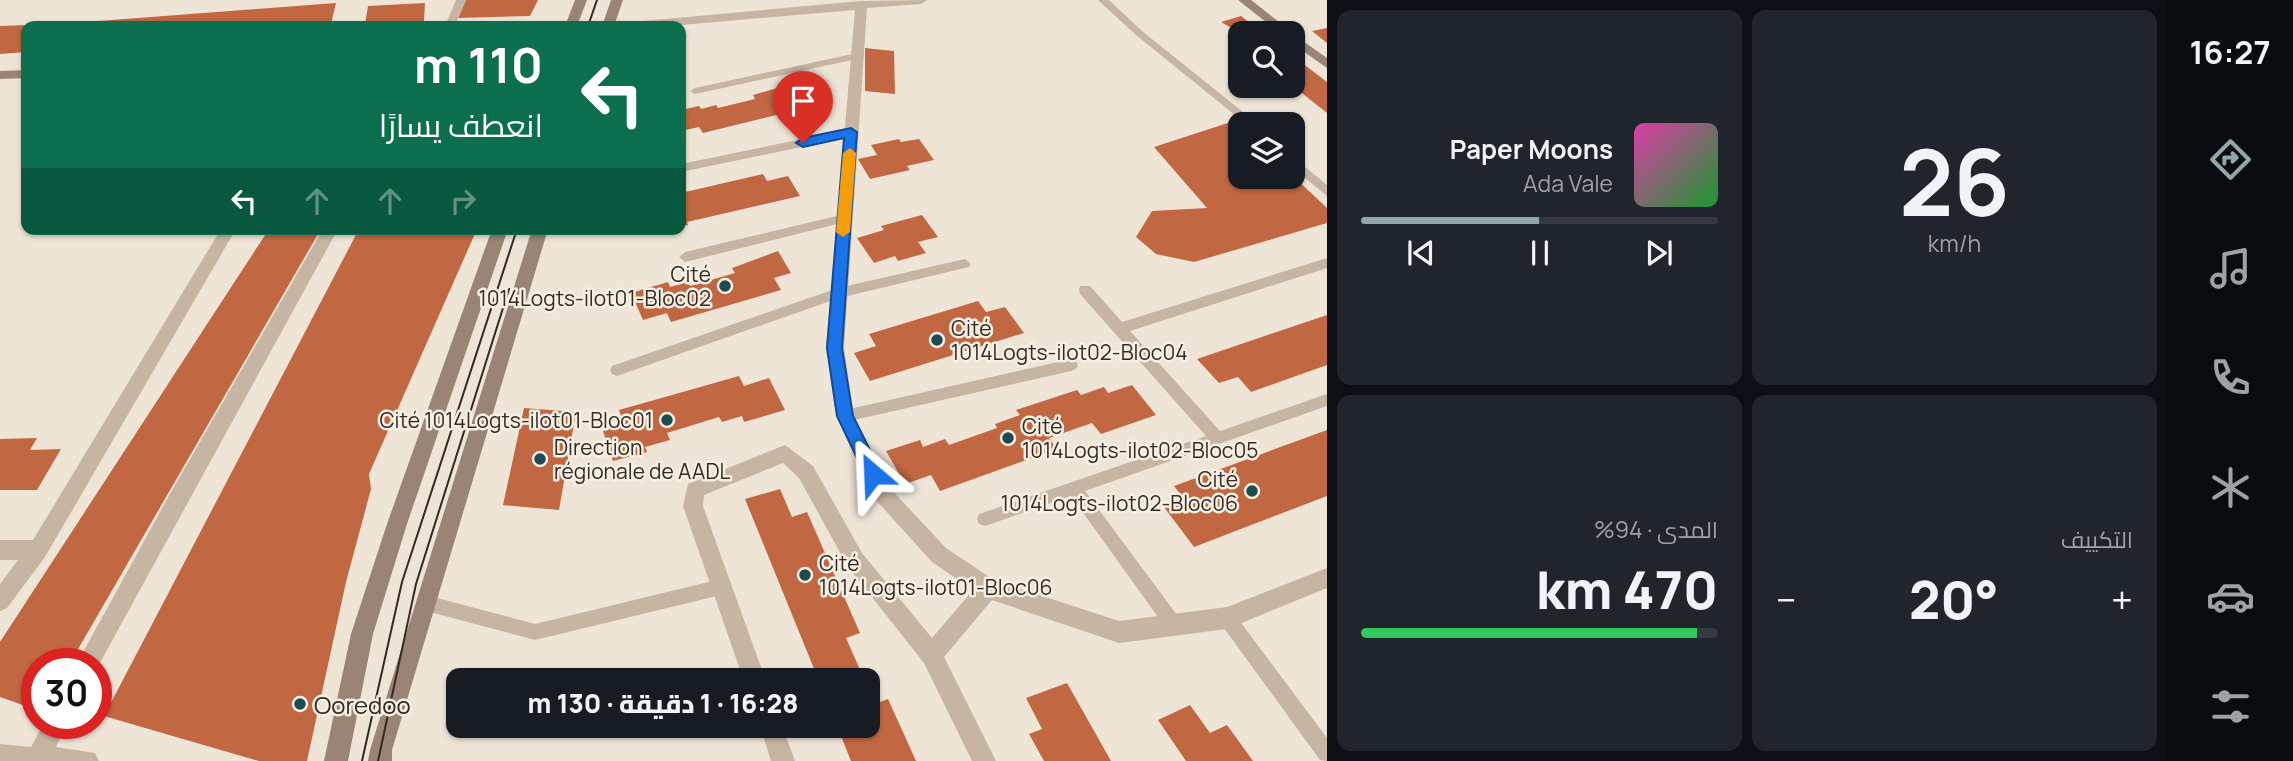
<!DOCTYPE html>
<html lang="ar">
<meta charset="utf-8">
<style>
:root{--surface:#171b24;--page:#20242c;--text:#f1f3f6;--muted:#9ea1a6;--line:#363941;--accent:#92a7ac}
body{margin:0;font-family:Manrope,Cairo,sans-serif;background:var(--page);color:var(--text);direction:rtl;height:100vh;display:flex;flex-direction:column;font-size:26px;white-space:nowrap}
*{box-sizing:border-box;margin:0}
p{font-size:23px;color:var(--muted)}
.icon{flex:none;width:38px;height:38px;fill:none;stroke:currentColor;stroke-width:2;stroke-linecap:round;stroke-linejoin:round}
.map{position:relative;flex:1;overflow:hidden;direction:ltr}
.details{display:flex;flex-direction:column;gap:10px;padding:10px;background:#0d0f14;width:840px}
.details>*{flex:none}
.hud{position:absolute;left:21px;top:21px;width:665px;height:214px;border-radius:14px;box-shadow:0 2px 5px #0004;direction:rtl;background:#0b6e4f;color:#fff;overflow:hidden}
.controls{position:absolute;left:1228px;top:21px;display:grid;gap:14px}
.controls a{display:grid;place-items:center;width:77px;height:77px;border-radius:14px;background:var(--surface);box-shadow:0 2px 5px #0004;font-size:35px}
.speed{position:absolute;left:21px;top:648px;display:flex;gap:14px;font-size:35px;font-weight:700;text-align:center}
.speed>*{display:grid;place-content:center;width:91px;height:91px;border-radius:50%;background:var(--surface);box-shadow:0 2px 5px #0004;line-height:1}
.speed .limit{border:10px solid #d22;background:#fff;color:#111}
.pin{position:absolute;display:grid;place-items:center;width:60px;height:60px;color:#fff;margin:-72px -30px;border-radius:50% 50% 50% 0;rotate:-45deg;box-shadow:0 0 7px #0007}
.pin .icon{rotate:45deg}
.me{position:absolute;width:77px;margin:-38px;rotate:334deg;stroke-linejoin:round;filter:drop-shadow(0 0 5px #0008)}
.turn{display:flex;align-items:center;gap:24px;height:147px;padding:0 28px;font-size:32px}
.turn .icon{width:91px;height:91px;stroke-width:2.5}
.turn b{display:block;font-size:49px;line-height:60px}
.lanes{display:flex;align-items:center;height:66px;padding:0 28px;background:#0003;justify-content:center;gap:35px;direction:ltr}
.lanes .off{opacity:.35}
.big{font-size:52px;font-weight:800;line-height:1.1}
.details .widget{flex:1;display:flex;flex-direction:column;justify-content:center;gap:10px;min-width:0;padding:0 24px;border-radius:14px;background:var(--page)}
.details .dial{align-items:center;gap:0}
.dial b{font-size:91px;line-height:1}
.song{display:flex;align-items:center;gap:21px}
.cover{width:84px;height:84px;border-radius:10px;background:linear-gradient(135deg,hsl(320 70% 55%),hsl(130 70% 35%))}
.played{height:7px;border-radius:4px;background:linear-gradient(90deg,var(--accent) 50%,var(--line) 50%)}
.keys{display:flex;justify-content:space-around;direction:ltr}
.heat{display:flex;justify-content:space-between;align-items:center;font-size:38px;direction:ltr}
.charge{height:10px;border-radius:5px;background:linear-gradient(90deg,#34c759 94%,var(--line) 0)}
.details .tiles{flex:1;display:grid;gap:10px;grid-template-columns:repeat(2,1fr)}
.trip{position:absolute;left:446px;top:668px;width:434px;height:70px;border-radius:14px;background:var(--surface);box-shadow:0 2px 5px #0004;font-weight:800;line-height:70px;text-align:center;direction:rtl}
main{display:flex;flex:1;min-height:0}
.menu{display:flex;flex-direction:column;width:126px;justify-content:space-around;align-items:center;background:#090b0e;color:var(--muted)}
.menu .icon{width:49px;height:49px}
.menu .active{color:var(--accent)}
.menu b{font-size:32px;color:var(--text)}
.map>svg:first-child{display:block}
.building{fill:#c16843}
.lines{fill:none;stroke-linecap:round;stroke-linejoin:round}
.lane{fill:#c6b5a3;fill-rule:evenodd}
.street{fill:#c6b5a3;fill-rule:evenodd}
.secondary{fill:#9a8475;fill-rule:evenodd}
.tram{stroke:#322a25;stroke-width:2}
.route{fill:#1a73e8;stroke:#114b97;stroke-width:2}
.slow{fill:#f59e0b}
.poi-dot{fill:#1d4b51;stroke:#f7efe2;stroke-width:2.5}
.labels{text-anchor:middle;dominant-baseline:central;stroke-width:5;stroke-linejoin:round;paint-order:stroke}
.poi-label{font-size:21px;fill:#322a25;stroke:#f7efe2;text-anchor:start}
.near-poi-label{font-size:24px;fill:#322a25;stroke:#f7efe2;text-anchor:start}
</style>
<main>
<nav class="menu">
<b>16:27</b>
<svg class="icon active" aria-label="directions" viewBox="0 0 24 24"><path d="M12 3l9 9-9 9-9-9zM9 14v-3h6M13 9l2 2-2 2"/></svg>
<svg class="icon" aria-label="music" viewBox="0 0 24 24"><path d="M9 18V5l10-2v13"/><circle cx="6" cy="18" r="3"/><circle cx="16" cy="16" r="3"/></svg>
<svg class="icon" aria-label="phone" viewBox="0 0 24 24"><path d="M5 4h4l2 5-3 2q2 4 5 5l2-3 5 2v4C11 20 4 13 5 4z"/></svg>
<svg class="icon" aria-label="climate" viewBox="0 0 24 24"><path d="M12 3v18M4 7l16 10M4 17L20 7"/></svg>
<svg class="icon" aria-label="car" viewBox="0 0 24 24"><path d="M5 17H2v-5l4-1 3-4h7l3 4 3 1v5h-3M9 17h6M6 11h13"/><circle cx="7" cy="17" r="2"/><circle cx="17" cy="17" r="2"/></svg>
<svg class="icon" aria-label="filters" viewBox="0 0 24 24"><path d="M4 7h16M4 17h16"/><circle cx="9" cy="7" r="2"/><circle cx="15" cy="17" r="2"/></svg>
</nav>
<section class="details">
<div class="tiles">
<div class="widget dial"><b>26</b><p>km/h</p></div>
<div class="widget">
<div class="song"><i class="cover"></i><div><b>Paper Moons</b><p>Ada Vale</p></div></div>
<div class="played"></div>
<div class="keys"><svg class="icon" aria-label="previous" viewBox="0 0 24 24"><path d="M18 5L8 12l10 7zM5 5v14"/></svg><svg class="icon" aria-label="pause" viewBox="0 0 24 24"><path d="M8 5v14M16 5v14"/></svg><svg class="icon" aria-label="next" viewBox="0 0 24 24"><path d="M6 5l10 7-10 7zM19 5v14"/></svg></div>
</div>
<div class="widget"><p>التكييف</p>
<div class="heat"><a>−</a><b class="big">20°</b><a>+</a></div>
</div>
<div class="widget"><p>المدى · 94%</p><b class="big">470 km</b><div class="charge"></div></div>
</div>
</section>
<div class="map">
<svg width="1327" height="761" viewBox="0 0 1327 761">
<rect width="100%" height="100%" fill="#efe5d7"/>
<g class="building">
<polygon points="466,0 538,0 530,16 458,18"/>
<polygon points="336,3 331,24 308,26 33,26"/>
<polygon points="425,3 424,21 365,24 368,6"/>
<polygon points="1241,16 1263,33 1241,33 1241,45 1228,35 1235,30 1221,22"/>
<polygon points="26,25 26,52 0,54 0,26"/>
<polygon points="1327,28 1327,43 1312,31"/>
<polygon points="865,48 894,51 895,94 865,91"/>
<polygon points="1293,56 1327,82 1327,113 1293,86"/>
<polygon points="791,84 802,99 788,103 793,111 703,133 699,127 681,131 681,110 699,106 701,109 716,105 718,108 755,99 753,95"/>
<polygon points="1234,121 1241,127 1241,177 1294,177 1327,208 1327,223 1194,262 1156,254 1136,237 1152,211 1207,208 1154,147"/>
<polygon points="899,139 901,142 919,139 934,160 907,166 910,170 870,179 858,159 877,155 871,145"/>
<polygon points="763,174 767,181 788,176 800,196 687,222 688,225 681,226 681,193"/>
<polygon points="922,215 938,237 918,242 926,253 898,261 895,256 874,263 857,238 884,230 881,226"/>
<polygon points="269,229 321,229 70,663 37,663 37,710 0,697 0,642"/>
<polygon points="359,229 477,229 369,474 371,489 346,582 307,761 259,761 104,716"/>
<polygon points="778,251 791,273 774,278 781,290 671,322 667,313 643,320 631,293 668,282 670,287 688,282 690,286 735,273 732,268"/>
<polygon points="978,301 986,312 1005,307 1024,333 870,381 854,353 876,346 869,334"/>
<polygon points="1327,315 1327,365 1251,392 1238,377 1219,383 1197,359"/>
<polygon points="739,376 744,386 769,378 785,410 744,422 742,416 722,422 719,417 667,433 670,440 645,447 647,452 613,461 603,431 624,425 619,410"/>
<polygon points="1132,385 1156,415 1101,434 1092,423 1049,438 1057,449 940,491 931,475 905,484 886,451 920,440 923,447 945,439 949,445 997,428 995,424 1020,415 1016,410 1077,390 1081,395 1104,387 1108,393"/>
<polygon points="524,408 576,412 559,510 503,505"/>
<polygon points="1327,430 1327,496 1194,547 1164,507 1184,499 1174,486"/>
<polygon points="37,438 30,450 61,449 37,490 0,490 0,439"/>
<polygon points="780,489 792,517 807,512 860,633 846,638 865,681 819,681 745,499"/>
<polygon points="1067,683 1111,761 1044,761 1029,734 1042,729 1026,698"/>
<polygon points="868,689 874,704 888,699 916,761 851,761 837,726 868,726"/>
<polygon points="1190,705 1210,733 1227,725 1253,761 1186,761 1158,720"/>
</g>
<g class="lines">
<g class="lane">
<polygon points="456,0 466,0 455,26 445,26"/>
<polygon points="1098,0 1109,0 1142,31 1258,124 1246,124 1136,35"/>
<polygon points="857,53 862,56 861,58 695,94 690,91 695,88"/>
<polygon points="851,129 857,133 855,136 681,172 681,164"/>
<polygon points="1293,157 1327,185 1327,196 1293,168"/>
<polygon points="845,214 849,215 851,218 849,221 685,262 679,257 685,252"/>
<polygon points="1327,258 1327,268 1130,331 1220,431 1327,394 1327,406 1085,491 1180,619 1182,625 1180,631 1174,633 1168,631 1071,496 985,526 979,524 977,519 979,514 985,512 1206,436 1080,294 1079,290 1080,286 1090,286 1122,322"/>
<polygon points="965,259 971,264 969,267 839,298 617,376 612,374 610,370 612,366 838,288"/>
<polygon points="1071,359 1076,361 1078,365 1076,369 1071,371 845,422 840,420 838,416 840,412 845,410"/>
<polygon points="721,579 727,581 729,587 727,593 721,595 535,640 426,611 420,609 418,603 420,597 426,595 535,624"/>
<polygon points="1227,610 1233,612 1327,738 1327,761 1320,760 1221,624 1219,618 1221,612"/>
</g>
<g class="street">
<polygon points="927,0 921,4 867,8 844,348 854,416 889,487 946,548 994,580 1119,621 1227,607 1327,568 1327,588 1227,629 1119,643 992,600 944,657 996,761 972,761 924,663 848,567 799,478 783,463 704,495 703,506 766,681 744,681 683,506 688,484 785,445 813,466 862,553 932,638 973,590 932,562 875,499 836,416 826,348 855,10 670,26 626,26 632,22 861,1"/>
<polygon points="221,229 236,229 45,557 7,608 0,611 0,584 18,560 0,560 0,540 33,540"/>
<polygon points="323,229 338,229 96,670 96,663 77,663 171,492"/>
<polygon points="44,723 67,723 56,747 95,753 99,761 0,761 0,744 31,747"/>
<polygon points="760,726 782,726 795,761 771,761"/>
</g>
<g class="secondary">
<polygon points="575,0 587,0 577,26 565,26"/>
<polygon points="611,0 623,0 614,26 602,26"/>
<polygon points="1238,0 1251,0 1293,33 1280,33"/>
<polygon points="1293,34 1327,58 1327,68 1293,44"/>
<polygon points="26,70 26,78 0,79 0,71"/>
<polygon points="492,229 508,229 407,524 373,634 348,761 324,761 351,634 387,524"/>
<polygon points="532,229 548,229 392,750 392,761 368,761 370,750"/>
</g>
<g class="tram">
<polyline points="588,26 597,0"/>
<polyline points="362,761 402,582 517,229"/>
<polyline points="378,761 416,584 509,289"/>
</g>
</g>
<polygon class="route" points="851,128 857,132 842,348 853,416 882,474 879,479 873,482 867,479 837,416 827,348 844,138 803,147 796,143 803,138"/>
<polygon class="slow" points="850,148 856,153 850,232 843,237 836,232 843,153"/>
<g class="poi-dot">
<circle cx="725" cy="286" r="7"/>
<circle cx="937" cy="340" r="7"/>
<circle cx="667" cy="420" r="7"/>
<circle cx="1008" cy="438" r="7"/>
<circle cx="540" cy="459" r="7"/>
<circle cx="1252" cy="491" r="7"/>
<circle cx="805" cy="575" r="7"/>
<circle cx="300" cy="704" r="7"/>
</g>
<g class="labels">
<g class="poi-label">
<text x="711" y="274" text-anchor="end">Cité<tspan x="711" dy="24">1014Logts-ilot01-Bloc02</tspan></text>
<text x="951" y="328">Cité<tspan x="951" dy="24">1014Logts-ilot02-Bloc04</tspan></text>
<text x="653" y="420" text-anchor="end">Cité 1014Logts-ilot01-Bloc01</text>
<text x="1022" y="426">Cité<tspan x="1022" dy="24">1014Logts-ilot02-Bloc05</tspan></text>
<text x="554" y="447">Direction<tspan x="554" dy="24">régionale de AADL</tspan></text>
<text x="1238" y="479" text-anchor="end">Cité<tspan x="1238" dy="24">1014Logts-ilot02-Bloc06</tspan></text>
<text x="819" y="563">Cité<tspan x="819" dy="24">1014Logts-ilot01-Bloc06</tspan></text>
</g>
<g class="near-poi-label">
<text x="314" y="704">Ooredoo</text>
</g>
</g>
</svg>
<div class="controls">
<a><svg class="icon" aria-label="search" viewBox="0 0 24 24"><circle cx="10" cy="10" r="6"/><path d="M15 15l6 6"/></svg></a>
<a><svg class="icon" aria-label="layers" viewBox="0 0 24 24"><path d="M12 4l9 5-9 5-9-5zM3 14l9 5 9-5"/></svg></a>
</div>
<div class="speed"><div class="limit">30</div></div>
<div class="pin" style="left:803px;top:143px;background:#d93025"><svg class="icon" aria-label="arrive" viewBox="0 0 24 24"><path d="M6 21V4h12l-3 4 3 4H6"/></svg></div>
<svg class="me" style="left:873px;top:474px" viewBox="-20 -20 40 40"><path d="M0-17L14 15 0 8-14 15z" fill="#1a73e8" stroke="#fff" stroke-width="4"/></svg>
<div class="trip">16:28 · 1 دقيقة · 130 m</div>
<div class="hud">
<div class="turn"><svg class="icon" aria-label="left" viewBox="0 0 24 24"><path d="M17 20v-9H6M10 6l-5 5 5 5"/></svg><div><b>110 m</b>انعطف يسارًا</div></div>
<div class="lanes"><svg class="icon" aria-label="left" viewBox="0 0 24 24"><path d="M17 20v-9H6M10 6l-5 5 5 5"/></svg><svg class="icon off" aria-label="ahead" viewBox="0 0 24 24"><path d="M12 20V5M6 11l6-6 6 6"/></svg><svg class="icon off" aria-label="ahead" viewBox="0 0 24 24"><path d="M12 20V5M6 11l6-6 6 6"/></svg><svg class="icon off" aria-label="right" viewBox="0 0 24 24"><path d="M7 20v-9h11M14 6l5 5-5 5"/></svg></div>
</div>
</div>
</main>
